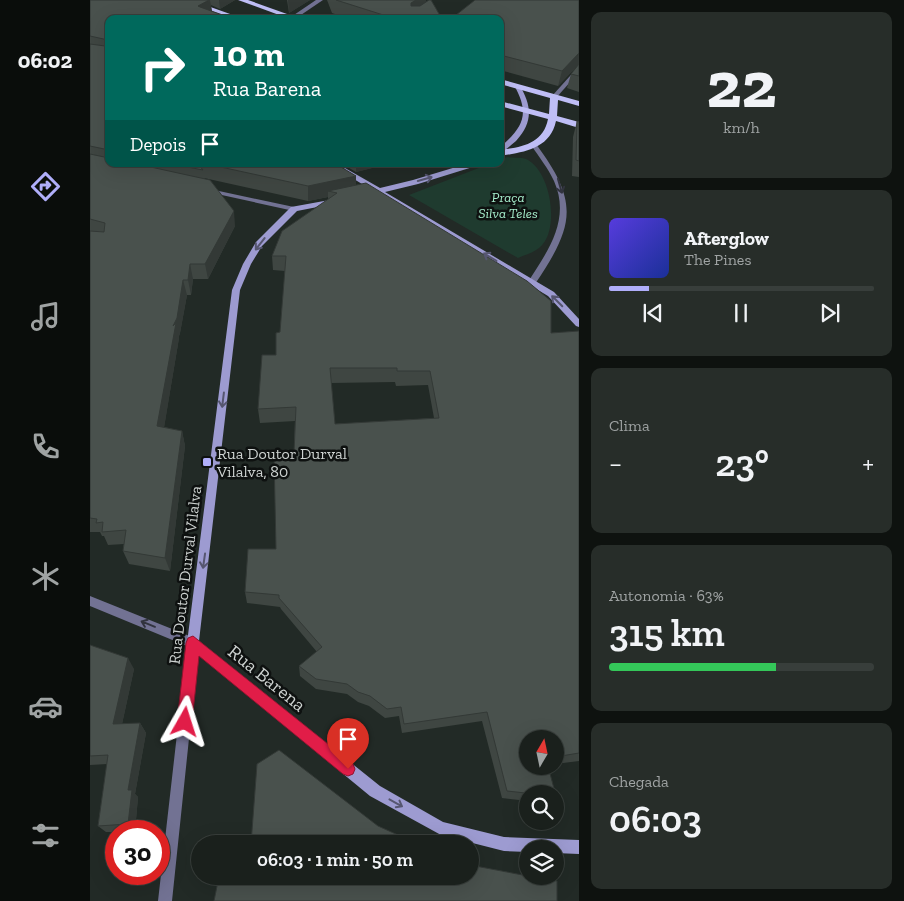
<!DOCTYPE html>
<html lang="pt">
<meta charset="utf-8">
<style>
:root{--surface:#1a201c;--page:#272d29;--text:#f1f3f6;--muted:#9fa3a3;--line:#383e3b;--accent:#b0aefa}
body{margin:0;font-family:"Zilla Slab",serif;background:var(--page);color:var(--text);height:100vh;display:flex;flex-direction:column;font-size:19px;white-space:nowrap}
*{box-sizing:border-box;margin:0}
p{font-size:16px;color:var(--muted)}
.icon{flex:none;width:28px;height:28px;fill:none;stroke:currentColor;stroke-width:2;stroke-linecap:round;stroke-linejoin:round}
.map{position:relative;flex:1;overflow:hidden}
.sheet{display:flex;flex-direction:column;gap:12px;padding:12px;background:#0e120f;width:325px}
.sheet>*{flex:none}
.hud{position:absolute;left:15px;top:15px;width:399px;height:152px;border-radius:10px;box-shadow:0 5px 20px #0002,0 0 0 1px var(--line);background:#00695c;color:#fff;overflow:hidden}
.needle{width:32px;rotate:9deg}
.buttons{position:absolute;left:429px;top:730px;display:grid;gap:10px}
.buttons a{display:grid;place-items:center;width:45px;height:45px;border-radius:50%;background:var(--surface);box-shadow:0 5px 20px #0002,0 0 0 1px var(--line);font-size:25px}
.speed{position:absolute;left:15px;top:820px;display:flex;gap:10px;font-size:25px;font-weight:700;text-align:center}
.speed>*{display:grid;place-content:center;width:65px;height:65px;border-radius:50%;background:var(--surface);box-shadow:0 5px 20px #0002,0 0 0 1px var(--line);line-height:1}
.speed .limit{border:8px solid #d22;background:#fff;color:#111}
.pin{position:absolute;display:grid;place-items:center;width:42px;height:42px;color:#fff;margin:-51px -21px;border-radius:50% 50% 50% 0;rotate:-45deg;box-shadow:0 0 5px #0007}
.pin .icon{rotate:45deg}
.me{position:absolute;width:55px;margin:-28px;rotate:6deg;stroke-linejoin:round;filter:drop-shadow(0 0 4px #0008)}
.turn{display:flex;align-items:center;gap:18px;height:105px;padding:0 25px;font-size:22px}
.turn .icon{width:65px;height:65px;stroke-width:2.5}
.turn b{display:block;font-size:35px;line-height:42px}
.then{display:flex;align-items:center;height:48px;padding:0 25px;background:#0003;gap:10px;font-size:19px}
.big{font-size:38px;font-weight:600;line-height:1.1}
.sheet .tile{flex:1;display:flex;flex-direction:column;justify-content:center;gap:8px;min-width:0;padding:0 18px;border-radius:10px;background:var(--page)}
.sheet .dial{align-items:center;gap:0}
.dial b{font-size:65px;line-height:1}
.song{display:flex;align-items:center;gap:15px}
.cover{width:60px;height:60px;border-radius:8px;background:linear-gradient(135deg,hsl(250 70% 55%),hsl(230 70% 35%))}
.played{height:5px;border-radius:2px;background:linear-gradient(90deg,var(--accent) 15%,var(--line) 15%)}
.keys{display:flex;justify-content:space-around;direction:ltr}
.heat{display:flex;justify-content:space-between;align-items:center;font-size:28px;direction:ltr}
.charge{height:8px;border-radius:4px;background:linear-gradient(90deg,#34c759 63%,var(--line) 0)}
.trip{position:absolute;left:101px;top:835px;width:288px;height:50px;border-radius:25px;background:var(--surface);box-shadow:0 5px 20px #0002,0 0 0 1px var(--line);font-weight:600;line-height:50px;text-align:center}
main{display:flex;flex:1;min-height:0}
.tab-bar{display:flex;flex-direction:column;width:90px;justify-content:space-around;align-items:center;background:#0a0d0b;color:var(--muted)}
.tab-bar .icon{width:35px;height:35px}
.tab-bar .active{color:var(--accent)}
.tab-bar b{font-size:22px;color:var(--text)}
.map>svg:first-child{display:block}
.green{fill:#1f3b2f}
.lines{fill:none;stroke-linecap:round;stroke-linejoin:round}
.minor{fill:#727293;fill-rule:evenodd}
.secondary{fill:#9d9bd1;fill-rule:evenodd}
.primary{fill:#bfbef6;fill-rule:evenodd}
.wall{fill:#3f4642;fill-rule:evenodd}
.shaded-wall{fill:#333936}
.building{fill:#49514d;stroke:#333936;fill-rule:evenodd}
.oneway{stroke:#565670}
.oneway2{stroke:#31333e}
.route{fill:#e11d48;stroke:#92132f}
.poi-dot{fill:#b0aefa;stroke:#0e1110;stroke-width:2}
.labels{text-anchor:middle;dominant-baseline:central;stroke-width:5;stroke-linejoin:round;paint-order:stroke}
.far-park-label{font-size:14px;font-style:italic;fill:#a5eccb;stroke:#0e1110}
.poi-label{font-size:16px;fill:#ced3d1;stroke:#0e1110;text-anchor:start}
.street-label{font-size:16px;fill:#ced3d1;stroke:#0e1110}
.near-street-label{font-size:19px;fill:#ced3d1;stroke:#0e1110}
</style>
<main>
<nav class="tab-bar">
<b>06:02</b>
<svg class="icon active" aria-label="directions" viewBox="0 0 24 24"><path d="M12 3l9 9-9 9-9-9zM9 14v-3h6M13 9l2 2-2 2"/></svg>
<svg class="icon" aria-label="music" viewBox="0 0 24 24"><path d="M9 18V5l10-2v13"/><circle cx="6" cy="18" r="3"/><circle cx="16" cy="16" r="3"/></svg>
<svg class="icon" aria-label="phone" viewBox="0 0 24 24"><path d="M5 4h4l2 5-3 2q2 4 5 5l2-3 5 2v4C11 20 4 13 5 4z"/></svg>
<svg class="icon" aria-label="climate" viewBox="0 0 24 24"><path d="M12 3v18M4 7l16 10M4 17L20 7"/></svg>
<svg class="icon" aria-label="car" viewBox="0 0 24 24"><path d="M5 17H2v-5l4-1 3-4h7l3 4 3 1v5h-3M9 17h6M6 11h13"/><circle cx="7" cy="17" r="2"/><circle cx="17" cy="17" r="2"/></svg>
<svg class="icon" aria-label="filters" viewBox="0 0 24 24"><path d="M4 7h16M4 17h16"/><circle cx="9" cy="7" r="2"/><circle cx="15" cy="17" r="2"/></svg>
</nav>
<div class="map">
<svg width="489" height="901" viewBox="0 0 489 901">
<rect width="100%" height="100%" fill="#222a26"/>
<path class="green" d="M 417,157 C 422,158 431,157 436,159 C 461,170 471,231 449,248 C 443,253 434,255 428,258 L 319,195 L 399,164 L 410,164 L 410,160 Z"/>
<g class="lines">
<g class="minor">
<polygon points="226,0 233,0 205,19 198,19"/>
<polygon points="489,66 489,72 466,98 462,98 462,96"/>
<path d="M 442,144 L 446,144 C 489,202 485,225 445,284 L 442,285 L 438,282 C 458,251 481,219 464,181 C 458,168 449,157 441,145 Z"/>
<polygon points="115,188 204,207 208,209 204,211 118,192 115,192"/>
<polygon points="0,596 107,639 109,643 82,901 68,901 97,646 0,606"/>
</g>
<g class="secondary">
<path d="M 428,85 L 430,86 C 442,106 443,123 426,141 C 421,145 416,150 410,153 L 410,147 C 433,128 440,114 425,87 Z"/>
<polygon points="239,164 248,164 290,188 323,180 376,164 386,164 386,166 328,184 295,192 464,292 489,319 489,327 486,326 458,296 287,193 273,196 273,192 282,190"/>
<polygon points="245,199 248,199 248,203 207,211 172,246 161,264 150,290 109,641 290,786 353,822 414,837 489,840 489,854 465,853 465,849 438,849 438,852 414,851 351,835 280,796 99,647 97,643 142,290 153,264 166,242 201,207"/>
</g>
<g class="primary">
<polygon points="91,0 101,0 154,19 143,19"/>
<polygon points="148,0 158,0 211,19 200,19"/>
<path d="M 410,79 L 489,101 L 489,106 L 468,100 L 467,116 L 489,122 L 489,128 L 466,121 C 460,149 434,152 410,156 L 410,150 C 432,147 453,144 458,119 L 410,106 L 410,101 L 459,114 L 460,98 L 410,84 Z"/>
</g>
</g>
<g class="wall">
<path d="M 0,0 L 145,0 L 130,9 L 121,5 L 122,11 L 19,19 L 19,164 L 298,164 L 266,172 L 254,165 L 254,168 L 266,185 L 461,333 L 489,331 L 489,761 L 465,764 L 465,739 L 438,739 L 466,796 L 465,798 L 465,794 L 438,794 L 438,801 L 412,798 L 392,721 L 312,733 L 309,716 L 295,718 L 279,706 L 268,702 L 257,694 L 226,689 L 210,676 L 209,666 L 227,652 L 191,609 L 190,607 L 157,603 L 155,592 L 186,549 L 204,453 L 205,421 L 170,423 L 168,409 L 186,355 L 190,332 L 195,271 L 183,270 L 182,256 L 238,199 L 238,197 L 218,201 L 114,178 L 145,226 L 118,279 L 103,279 L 101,295 L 97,295 L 90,333 L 89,336 L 89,338 L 74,427 L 92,431 L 95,446 L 80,571 L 39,564 L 33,551 L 34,544 L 18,545 L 14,536 L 12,536 L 10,532 L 0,532 ZM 305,382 L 306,386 L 338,385 L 344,418 L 245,424 L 241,383 Z"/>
<polygon points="197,0 220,0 199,13"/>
<polygon points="237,0 336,0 336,2 352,19 260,19 242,13"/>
<polygon points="489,0 489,92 477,88 481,74 489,64 468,86 410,70 410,19"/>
<polygon points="487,121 489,122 489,177 482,176 483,137"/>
<polygon points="0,645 44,669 32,724 50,723 56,733 45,794 48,797 45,831 26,831 26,832 16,832 8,826 17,764 0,765"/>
</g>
<g class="shaded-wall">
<polygon points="119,0 120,0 122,13 113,19 108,6"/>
<polygon points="129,0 145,0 130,9"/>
<polygon points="198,0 220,0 199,13"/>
<polygon points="326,0 336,0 336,6 320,17 321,3"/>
<polygon points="489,53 489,64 468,86 472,71"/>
<polygon points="244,164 254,164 254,175"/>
<polygon points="266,164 298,164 266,172"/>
<polygon points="266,176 266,191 247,193 238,191 238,197 218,201 218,186"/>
<polygon points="144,211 145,226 118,279 115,264"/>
<polygon points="100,264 103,279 101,295 98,280"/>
<polygon points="93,280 97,295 90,333 89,336 89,338 72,440 67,426 83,326"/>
<polygon points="92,431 95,446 80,571 75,558"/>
<polygon points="38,658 44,669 30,733 23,724"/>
<polygon points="50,723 56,733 45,794 48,797 45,831 38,824 38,790"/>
</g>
<g class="building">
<polygon points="0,0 119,0 108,6 110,7 144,19 19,19 19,150 0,146 0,44 15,46 18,40 0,36"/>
<polygon points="246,0 326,0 321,3 321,6 330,6 339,0 341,0 352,19 306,19"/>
<polygon points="385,0 489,0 489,53 472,71 410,55 410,19 361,19"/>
<polygon points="489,64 489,76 481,74"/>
<polygon points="487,121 489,122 489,161 486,160"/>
<polygon points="0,154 19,158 19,164 47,164 120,180 144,211 115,264 100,264 98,280 93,280 87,318 83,326 86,323 67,426 92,431 75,558 33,551 36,530 12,532 13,522 6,523 7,519 0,518 0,231 14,232 15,223 0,219"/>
<polygon points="82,164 108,164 113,170"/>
<polygon points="117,164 246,164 266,176 218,186"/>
<path d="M 276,183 L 437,281 L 461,301 L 461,333 L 489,331 L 489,753 L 465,757 L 465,739 L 438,739 L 438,766 L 458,766 L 466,796 L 465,796 L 465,794 L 445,794 L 417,791 L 397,712 L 314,724 L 311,707 L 297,709 L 280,696 L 268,692 L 257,684 L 226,679 L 209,666 L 232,647 L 189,598 L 189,595 L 155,592 L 158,549 L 186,549 L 184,456 L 204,453 L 206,407 L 168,409 L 172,355 L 186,355 L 186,333 L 190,332 L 196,256 L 182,256 L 192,231 L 247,193 L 238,191 ZM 240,368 L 307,368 L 307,371 L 340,371 L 349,418 L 245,424 Z"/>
<polygon points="0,645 38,658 23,724 50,723 38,790 42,790 38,824 8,826 18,755 0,756"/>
<polygon points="189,750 288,826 328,844 161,844 167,764"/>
<polygon points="380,865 438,876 467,881 467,901 124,901 129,876 143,876 158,879 158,876 380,876"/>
</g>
<defs><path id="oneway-shaft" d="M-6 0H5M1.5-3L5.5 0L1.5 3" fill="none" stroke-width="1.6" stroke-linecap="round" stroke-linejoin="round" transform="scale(1.25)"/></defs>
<g class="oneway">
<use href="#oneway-shaft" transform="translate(335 179) rotate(-16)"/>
<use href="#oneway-shaft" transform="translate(170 244) rotate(128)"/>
<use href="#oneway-shaft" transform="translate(400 257) rotate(-149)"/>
<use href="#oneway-shaft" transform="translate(467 301) rotate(-135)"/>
<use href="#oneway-shaft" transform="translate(133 400) rotate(97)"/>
<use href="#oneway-shaft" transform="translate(114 561) rotate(98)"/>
<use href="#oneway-shaft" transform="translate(306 803) rotate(29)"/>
</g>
<g class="oneway2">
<use href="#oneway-shaft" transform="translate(470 186) rotate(74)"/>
<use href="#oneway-shaft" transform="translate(58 624) rotate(-158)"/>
</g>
<polygon class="route" points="103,636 263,764 265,769 263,774 258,776 253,774 109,656 102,722 100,727 95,729 90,727 87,722 96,643 98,638"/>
<rect class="poi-dot" x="112" y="457" width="10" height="10" rx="2.5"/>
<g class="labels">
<g class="far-park-label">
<text x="418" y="197">Praça<tspan x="418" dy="16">Silva Teles</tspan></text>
</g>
<g class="poi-label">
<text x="127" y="453">Rua Doutor Durval<tspan x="127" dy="18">Vilalva, 80</tspan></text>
</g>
<g class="street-label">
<text transform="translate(95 575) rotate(-83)">Rua Doutor Durval Vilalva</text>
</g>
<g class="near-street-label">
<text transform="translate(177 678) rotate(39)">Rua Barena</text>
</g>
</g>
</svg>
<div class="buttons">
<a><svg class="needle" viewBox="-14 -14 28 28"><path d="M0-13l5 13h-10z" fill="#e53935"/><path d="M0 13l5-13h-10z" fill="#9fa3a3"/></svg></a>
<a><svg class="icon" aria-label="search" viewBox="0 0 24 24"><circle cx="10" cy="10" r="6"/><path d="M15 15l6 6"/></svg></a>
<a><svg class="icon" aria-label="layers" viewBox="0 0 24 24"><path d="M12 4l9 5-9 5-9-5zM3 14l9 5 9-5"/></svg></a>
</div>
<div class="speed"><div class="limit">30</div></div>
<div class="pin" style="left:258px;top:769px;background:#d93025"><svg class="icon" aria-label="arrive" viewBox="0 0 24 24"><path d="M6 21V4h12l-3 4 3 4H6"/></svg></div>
<svg class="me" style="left:95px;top:722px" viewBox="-20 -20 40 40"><path d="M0-17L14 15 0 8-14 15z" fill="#e11d48" stroke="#fff" stroke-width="4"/></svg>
<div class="trip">06:03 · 1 min · 50 m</div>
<div class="hud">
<div class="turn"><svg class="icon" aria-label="right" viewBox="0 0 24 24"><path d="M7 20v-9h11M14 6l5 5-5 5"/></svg><div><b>10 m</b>Rua Barena</div></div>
<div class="then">Depois<svg class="icon" aria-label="arrive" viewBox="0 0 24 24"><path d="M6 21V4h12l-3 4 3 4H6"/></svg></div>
</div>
</div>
<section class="sheet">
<div class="tile dial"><b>22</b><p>km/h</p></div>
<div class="tile">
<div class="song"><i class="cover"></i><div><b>Afterglow</b><p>The Pines</p></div></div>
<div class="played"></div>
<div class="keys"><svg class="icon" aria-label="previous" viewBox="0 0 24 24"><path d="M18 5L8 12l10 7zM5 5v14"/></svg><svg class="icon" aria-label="pause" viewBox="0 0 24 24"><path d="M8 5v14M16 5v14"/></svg><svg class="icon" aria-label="next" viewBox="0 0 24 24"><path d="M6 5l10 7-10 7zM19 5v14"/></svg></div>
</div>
<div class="tile"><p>Clima</p>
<div class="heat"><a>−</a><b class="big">23°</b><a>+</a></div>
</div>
<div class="tile"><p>Autonomia · 63%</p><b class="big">315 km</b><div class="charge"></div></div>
<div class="tile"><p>Chegada</p><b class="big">06:03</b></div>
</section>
</main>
